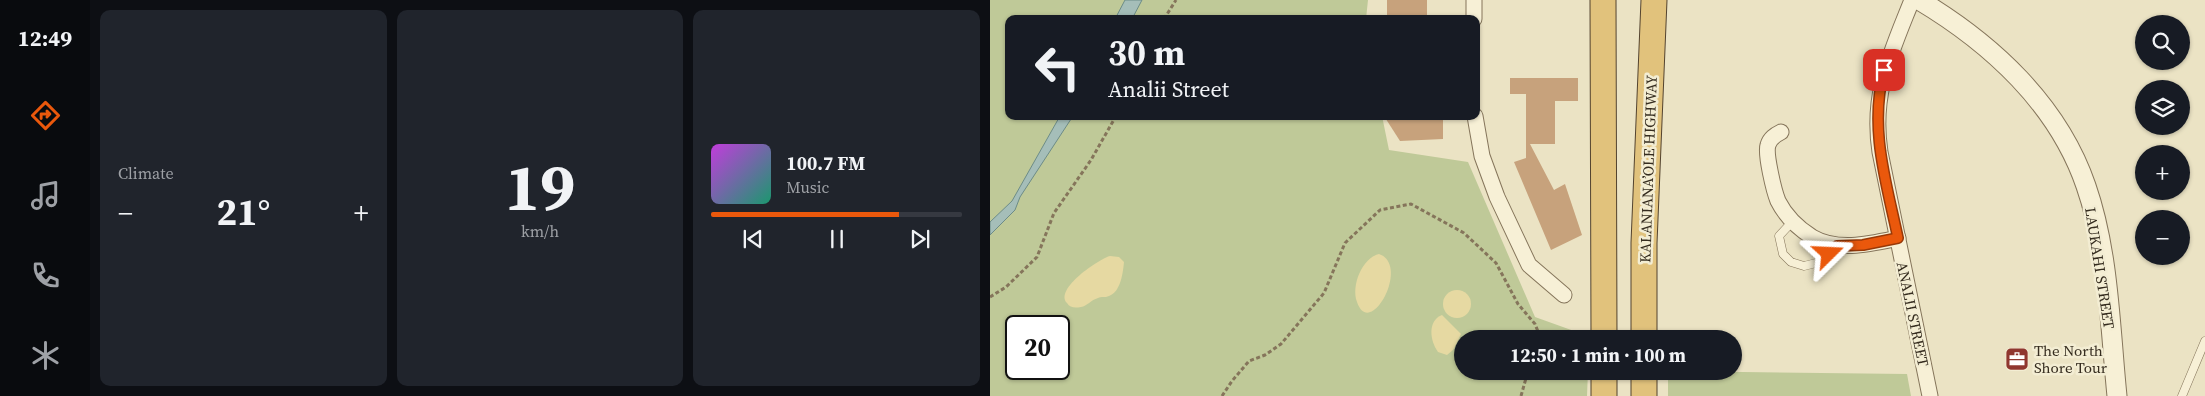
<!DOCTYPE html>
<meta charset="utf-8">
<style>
:root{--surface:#171b24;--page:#20242c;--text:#f1f3f6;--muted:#9ea1a6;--line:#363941;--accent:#ea580c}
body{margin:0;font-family:"Source Serif 4",serif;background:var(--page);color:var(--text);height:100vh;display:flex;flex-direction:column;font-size:19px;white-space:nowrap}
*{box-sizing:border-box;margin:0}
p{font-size:16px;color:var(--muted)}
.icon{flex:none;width:28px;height:28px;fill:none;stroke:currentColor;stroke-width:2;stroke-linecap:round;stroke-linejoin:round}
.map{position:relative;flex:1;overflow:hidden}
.side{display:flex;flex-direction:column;gap:10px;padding:10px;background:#0d0f14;width:900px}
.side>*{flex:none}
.top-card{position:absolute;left:15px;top:15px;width:475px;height:105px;border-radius:10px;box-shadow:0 1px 4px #0004;background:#171b24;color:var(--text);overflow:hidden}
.controls{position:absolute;left:1145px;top:15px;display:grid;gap:10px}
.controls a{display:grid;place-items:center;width:55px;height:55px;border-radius:50%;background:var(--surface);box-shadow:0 1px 4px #0004;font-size:25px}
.speed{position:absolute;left:15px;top:315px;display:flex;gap:10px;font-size:25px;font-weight:700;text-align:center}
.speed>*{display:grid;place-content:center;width:65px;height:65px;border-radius:50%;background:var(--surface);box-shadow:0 1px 4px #0004;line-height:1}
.speed .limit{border:2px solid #111;border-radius:8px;background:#fff;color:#111}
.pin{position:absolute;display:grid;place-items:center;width:42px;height:42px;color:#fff;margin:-21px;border-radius:10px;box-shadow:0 2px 8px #0006}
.me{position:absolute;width:55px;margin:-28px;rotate:69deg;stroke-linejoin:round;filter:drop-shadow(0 0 4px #0008)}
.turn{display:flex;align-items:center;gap:18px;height:105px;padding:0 20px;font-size:22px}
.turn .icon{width:65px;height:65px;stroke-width:2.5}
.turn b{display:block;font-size:35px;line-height:42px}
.big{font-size:38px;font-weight:700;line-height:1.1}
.side .widget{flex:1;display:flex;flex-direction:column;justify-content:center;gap:8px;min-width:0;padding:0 18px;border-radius:10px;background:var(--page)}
.side .dial{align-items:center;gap:0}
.dial b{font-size:65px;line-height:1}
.song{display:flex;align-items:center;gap:15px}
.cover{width:60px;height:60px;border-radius:8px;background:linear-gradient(135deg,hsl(290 70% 55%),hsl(160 70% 35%))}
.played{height:5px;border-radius:2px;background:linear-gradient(90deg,var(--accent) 75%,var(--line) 75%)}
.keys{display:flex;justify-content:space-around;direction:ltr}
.heat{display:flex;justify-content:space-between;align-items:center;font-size:28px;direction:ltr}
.side .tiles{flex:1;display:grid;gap:10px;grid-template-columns:repeat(3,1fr)}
.trip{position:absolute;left:464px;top:330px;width:288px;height:50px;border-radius:25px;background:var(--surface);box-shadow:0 1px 4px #0004;font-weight:700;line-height:50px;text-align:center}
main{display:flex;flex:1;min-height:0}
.menu{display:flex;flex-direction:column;width:90px;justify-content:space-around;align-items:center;background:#090b0e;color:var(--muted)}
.menu .icon{width:35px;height:35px}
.menu .on{color:var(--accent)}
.menu b{font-size:22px;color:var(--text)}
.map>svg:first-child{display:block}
.green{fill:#bfc998;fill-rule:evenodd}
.sand{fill:#e6d9a2}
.water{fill:#a5beb9;stroke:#6d8c87}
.building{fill:#c7a27c}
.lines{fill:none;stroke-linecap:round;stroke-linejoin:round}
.service-casing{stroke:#85755b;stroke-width:9}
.minor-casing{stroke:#85755b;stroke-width:17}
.tertiary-casing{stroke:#85755b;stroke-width:21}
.trunk-casing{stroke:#53432f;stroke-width:27}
.path{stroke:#85755b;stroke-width:3;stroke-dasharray:4 2.5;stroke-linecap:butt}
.service{stroke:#f7f0d6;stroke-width:8}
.minor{stroke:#f7f0d6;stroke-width:15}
.tertiary{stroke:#f7f0d6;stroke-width:19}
.trunk{stroke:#e1c27c;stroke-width:25}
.route-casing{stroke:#983908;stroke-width:12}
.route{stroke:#ea580c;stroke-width:9}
.labels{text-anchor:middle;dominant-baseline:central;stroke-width:5;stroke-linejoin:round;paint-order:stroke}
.street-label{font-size:15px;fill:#352c1f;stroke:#f3edd3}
.poi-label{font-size:15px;fill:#352c1f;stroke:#f3edd3;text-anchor:start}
</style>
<main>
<nav class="menu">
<b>12:49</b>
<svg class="icon on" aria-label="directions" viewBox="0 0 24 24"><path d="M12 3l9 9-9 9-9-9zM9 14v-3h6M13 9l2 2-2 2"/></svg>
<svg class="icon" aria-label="music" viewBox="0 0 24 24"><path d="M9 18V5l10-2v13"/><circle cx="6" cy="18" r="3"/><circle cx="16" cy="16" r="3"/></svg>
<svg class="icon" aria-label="phone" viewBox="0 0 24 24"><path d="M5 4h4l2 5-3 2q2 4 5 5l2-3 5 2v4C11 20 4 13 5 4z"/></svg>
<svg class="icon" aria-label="climate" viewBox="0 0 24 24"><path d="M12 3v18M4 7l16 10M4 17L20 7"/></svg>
</nav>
<section class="side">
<div class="tiles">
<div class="widget"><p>Climate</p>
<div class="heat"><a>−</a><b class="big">21°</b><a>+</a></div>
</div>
<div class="widget dial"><b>19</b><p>km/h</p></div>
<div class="widget">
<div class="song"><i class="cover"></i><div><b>100.7 FM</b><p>Music</p></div></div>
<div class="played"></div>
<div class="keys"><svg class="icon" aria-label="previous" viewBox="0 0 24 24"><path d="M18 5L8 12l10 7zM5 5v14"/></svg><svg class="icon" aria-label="pause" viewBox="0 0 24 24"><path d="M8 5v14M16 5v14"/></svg><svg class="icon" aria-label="next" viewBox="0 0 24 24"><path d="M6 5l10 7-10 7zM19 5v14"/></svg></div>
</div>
</div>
</section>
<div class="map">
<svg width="1215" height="396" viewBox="0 0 1215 396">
<rect width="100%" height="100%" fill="#ebe3c4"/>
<g class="green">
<path d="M 0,0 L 378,0 L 376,19 L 19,19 L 19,116 L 392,116 L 399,150 L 478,162 L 545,317 L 598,336 L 598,339 L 472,339 L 472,371 L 598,371 L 597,396 L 0,396 ZM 26,326 L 69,326 L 69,369 L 26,369 Z"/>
<polygon points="678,371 917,374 921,396 678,396"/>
</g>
<g class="sand">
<path d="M 389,254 C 421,265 380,340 367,302 C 361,286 372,258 389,254 Z"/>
<path d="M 120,256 L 129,257 L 134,262 C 133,272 131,292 119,296 C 115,298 111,296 108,298 C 101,300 97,306 91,307 C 85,308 80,308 77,303 C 64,289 109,259 120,256 Z"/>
<circle cx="467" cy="304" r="14"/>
<path d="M 452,315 L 471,334 L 463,350 L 457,355 L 448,352 C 440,341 437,321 452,315 Z"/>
</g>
<g class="water">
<polygon points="135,0 152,0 142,19 125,19"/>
<polygon points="70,116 83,116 30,197 25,210 0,235 0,222 22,201"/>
</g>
<g class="building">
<polygon points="397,0 437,0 437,19 411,19 411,15 397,15"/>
<polygon points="520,78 588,78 588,101 565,101 565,144 540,144 564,190 575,184 592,235 561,250 524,162 536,158 536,94 520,94"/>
<polygon points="394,116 453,116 453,139 410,141"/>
</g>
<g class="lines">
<g class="service-casing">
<g id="service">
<polyline points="802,222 789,236 793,254 801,262 814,266 830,262 847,246"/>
<polyline points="1192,396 1215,341"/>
</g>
</g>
<g class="minor-casing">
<g id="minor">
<path d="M 922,0 C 901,53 881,93 890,152 L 940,396"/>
<polyline points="484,19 484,0"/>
<polyline points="485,116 492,156 507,197 539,265 574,295"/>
<path d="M 791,132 C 785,135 780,138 778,145 C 775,154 784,191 788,201 C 795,215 808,228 822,237 C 848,252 880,244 908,238"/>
</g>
</g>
<g class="tertiary-casing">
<path id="tertiary" d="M 929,0 C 1001,43 1068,104 1096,186 C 1119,252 1120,327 1127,396"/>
</g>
<g class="trunk-casing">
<g id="trunk">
<polyline points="613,0 614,339"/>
<polyline points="654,339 654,243 664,0"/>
<polyline points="614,371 614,396"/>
<polyline points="654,371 654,396"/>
</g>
</g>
<g class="path">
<polyline points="174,19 186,0"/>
<polyline points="0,297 16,287 47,257 64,213 101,160 126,116"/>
<polyline points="232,396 242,381 259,361 275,355 291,344 334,293 355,243 390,210 421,204 474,233 506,263 528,304 545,324 549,334 548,339"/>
<polyline points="531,396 538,371"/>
</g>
<use href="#service" class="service"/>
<use href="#minor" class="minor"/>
<use href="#tertiary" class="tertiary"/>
<use href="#trunk" class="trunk"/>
</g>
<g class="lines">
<g class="route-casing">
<path id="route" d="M 839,254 L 847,246 L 873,245 L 908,238 C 896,181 879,129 894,70"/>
</g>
<use href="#route" class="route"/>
</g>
<defs>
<g id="office-square" transform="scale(1.25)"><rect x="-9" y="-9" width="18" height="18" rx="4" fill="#90372f" stroke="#f3edd3"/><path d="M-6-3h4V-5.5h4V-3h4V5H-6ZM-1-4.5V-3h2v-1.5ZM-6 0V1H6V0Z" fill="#fff"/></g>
</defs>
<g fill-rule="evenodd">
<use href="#office-square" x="1027" y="359"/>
</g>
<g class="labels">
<g class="street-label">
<text transform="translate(658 169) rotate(-88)">KALANIANA’OLE HIGHWAY</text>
<text transform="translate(1110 268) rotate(81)">LAUKAHI STREET</text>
<text transform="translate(923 314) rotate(78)">ANALII STREET</text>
</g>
<g class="poi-label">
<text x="1044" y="350">The North<tspan x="1044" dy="17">Shore Tour</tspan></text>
</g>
</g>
</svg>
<div class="controls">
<a><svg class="icon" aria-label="search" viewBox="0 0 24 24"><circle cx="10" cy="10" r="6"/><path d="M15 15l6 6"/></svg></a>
<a><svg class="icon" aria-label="layers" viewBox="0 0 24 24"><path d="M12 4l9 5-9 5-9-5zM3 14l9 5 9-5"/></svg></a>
<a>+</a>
<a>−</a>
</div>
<div class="speed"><div class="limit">20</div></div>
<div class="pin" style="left:894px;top:70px;background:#d93025"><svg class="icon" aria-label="arrive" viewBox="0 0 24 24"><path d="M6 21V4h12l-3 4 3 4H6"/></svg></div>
<svg class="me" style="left:839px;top:254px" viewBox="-20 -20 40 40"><path d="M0-17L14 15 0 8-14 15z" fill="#ea580c" stroke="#fff" stroke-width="4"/></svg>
<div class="trip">12:50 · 1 min · 100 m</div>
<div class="top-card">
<div class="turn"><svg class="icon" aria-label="left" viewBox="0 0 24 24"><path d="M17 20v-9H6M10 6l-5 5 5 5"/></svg><div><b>30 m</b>Analii Street</div></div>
</div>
</div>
</main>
